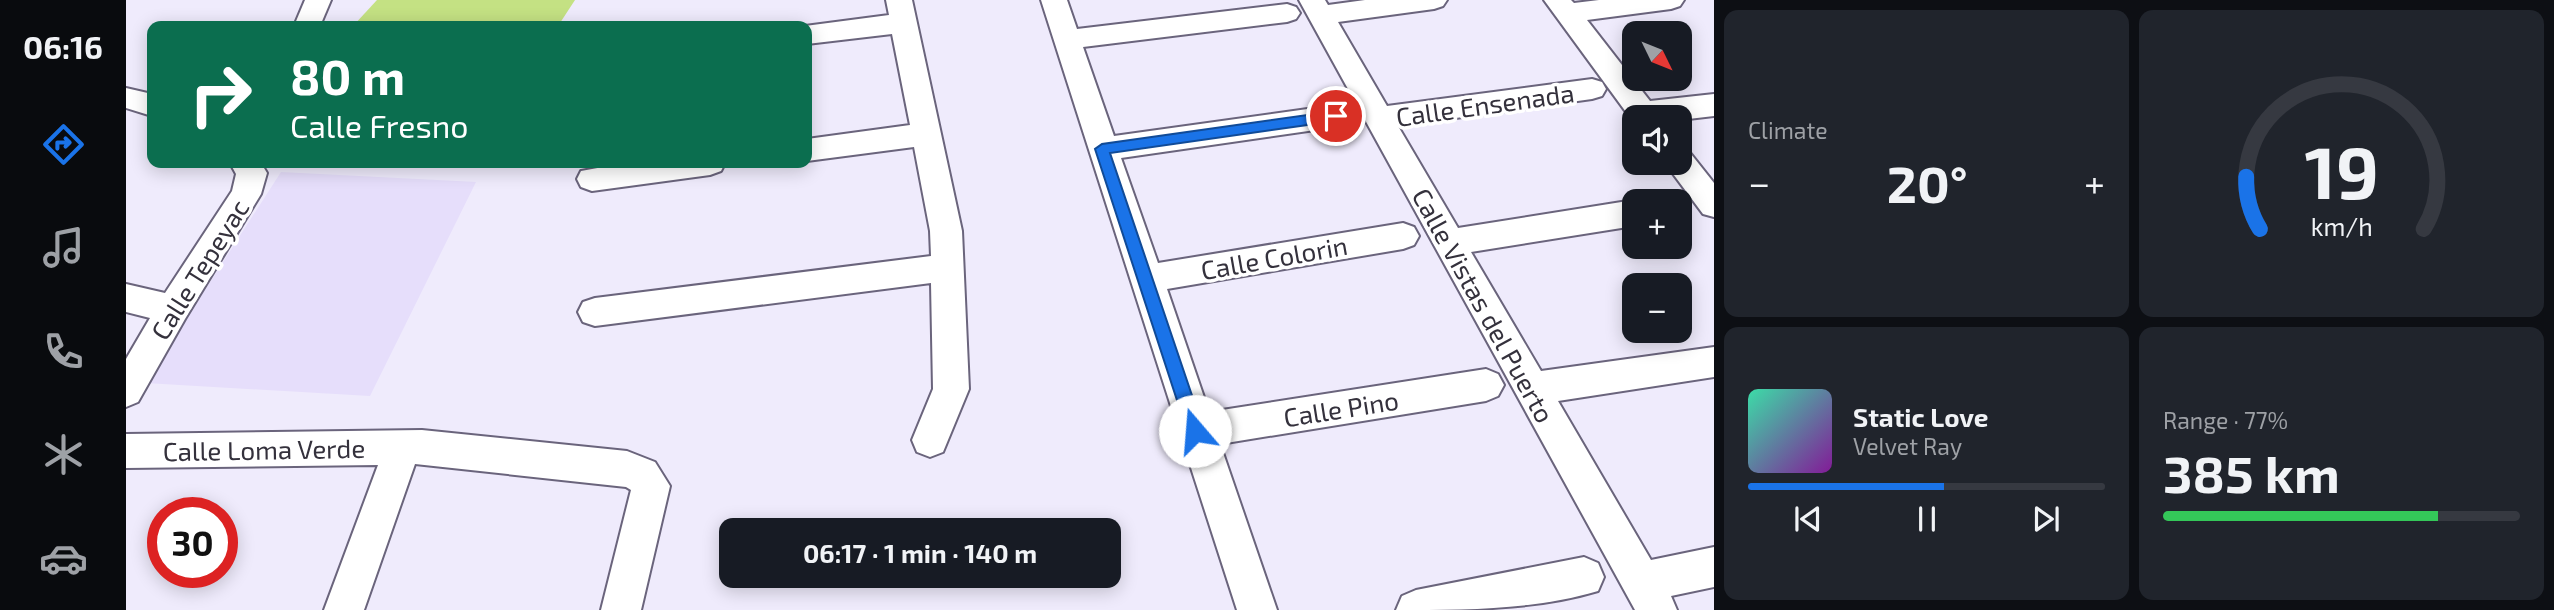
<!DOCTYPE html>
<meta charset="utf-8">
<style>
:root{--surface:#171b24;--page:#20242c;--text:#f1f3f6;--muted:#9ea1a6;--line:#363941;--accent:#1a73e8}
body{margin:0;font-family:"Exo 2",sans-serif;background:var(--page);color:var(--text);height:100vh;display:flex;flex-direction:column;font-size:26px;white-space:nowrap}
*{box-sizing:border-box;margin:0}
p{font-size:23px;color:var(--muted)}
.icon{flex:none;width:38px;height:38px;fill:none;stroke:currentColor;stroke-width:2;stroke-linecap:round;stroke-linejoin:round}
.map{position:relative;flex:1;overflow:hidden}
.drawer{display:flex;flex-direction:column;gap:10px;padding:10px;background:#0d0f14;width:840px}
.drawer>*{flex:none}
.guide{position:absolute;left:21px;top:21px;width:665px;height:147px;border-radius:14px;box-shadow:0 4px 18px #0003;background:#0b6e4f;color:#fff;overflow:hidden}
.needle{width:46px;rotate:133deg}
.fabs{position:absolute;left:1496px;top:21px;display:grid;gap:14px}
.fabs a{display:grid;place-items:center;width:70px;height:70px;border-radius:14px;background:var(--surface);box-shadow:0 4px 18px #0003;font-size:35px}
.speed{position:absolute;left:21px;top:497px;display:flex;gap:14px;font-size:35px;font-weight:700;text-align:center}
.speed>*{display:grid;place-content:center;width:91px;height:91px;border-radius:50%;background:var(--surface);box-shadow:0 4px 18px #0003;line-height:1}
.speed .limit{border:10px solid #d22;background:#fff;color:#111}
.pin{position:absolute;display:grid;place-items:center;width:60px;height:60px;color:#fff;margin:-30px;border:4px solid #fff;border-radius:50%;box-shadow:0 2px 7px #0007}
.me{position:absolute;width:77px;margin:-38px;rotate:342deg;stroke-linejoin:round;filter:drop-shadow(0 0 5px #0008)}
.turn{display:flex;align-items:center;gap:24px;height:147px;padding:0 28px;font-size:32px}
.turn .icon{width:91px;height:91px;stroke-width:2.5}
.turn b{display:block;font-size:49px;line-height:60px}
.big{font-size:52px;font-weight:700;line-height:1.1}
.drawer .tile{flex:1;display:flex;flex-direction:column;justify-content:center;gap:10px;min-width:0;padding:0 24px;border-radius:14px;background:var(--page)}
.drawer .dial{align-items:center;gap:0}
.dial svg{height:182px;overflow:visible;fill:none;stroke:var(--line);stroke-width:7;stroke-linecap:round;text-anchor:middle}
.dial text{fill:var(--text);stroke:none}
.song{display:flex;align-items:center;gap:21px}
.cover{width:84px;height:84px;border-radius:10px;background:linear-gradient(135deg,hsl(160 70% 55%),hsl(290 70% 35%))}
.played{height:7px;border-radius:4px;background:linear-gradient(90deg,var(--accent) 55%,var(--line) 55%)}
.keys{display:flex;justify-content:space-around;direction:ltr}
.heat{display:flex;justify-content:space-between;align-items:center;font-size:38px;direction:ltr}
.charge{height:10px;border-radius:5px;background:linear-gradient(90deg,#34c759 77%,var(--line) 0)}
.drawer .tiles{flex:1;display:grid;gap:10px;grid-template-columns:repeat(2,1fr)}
.trip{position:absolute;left:593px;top:518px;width:402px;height:70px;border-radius:14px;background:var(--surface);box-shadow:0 4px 18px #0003;font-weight:700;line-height:70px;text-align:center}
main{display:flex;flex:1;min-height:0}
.tabs{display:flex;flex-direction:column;width:126px;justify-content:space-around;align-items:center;background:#090b0e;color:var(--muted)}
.tabs .icon{width:49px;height:49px}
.tabs .active{color:var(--accent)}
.tabs b{font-size:32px;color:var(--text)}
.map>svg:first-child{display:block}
.built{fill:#e6defb}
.green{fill:#c4e183}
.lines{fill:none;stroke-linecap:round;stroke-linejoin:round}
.minor-casing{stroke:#6a647c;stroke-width:4}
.minor{fill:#fff;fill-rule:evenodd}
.route{fill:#1a73e8;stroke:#114b97;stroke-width:2}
.labels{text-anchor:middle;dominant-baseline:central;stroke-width:7;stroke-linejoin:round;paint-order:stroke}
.street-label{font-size:26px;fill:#34313c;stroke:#fff}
</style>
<main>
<nav class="tabs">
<b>06:16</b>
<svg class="icon active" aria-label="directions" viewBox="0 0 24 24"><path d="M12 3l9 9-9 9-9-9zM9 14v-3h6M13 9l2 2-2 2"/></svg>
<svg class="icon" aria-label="music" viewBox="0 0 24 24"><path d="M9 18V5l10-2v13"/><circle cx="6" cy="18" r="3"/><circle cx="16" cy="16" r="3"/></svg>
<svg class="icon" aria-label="phone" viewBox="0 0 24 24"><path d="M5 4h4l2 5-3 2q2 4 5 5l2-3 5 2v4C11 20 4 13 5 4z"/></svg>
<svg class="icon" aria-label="climate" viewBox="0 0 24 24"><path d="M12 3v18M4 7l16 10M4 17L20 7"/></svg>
<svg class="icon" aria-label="car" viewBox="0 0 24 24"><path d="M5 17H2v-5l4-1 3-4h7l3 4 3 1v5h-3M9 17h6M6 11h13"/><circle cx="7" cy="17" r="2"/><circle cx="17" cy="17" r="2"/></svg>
</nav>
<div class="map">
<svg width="1588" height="610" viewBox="0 0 1588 610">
<rect width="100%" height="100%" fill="#efebfc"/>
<polygon class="built" points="155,172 350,182 244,396 19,383"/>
<polygon class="green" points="251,0 449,0 432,26 227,26"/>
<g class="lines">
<g class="minor-casing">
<g id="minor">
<polygon points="179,0 205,0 194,26 168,26"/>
<polygon points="760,0 786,0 836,231 843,389 817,452 804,457 791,452 786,440 807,389 805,283 469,326 457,322 452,312 457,302 469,298 805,256 804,231 788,147 681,161 681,139 784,125 766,34 681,44 681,26 679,26 763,15"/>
<polygon points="915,0 941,0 951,29 1161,4 1170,7 1174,13 1170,19 1161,22 957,47 988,136 1210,105 1220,108 1224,116 1220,124 1210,127 995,158 1032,263 1277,223 1288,227 1293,236 1288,245 1277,249 1041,289 1083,412 1360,369 1372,374 1378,385 1372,396 1360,401 1094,444 1151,610 1111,610 1057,443 1051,431 1052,428"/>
<polygon points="1173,0 1199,0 1202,5 1239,0 1321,0 1317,6 1308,9 1212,22 1261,106 1466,79 1476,82 1480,89 1476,96 1466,99 1272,126 1332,228 1508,200 1510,201 1508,226 1345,252 1415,371 1588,347 1588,377 1432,401 1525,560 1588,547 1588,587 1545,596 1551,610 1509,610"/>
<polygon points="1418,0 1445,0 1448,3 1473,0 1558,0 1554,6 1545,9 1461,20 1524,101 1588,94 1588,116 1554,120 1554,117 1508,117 1508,123"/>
<polygon points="0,88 26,94 26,116 0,108"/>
<polygon points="1554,150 1565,154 1588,183 1588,217 1577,214 1539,163 1554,163"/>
<polygon points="104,163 135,163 141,173 135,194 59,319 12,402 0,407 0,359 24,318 0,312 0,284 39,293 106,191 110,174"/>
<polygon points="499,163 599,163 595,171 584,175 466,191 455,187 451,179 455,171"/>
<polygon points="296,430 501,451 529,462 544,486 515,610 475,610 505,490 500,487 289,464 238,610 198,610 252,465 0,468 0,434"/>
<path d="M 1458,557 L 1472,563 L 1478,577 L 1472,591 C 1409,610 1337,610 1270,610 L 1276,596 L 1290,590 Z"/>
</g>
</g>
<use href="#minor" class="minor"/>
</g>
<polygon class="route" points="1210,111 1217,116 1210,121 984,153 1078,431 1076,437 1069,439 1063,437 969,149 976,144"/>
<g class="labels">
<g class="street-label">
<text transform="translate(1359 104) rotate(-8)">Calle Ensenada</text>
<text transform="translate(1148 257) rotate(-10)">Calle Colorin</text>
<text transform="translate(73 269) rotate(-58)">Calle Tepeyac</text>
<text transform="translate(1358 305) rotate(61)">Calle Vistas del Puerto</text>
<text transform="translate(1215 408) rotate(-9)">Calle Pino</text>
<text transform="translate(138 449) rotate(-1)">Calle Loma Verde</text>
</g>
</g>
</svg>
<div class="fabs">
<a><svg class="needle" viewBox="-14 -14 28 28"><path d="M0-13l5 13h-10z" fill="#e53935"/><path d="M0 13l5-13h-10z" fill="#9ea1a6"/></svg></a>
<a><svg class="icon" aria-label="sound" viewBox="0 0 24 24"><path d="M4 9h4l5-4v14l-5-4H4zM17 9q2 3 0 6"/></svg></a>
<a>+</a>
<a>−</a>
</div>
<div class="speed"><div class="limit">30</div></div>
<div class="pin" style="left:1210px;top:116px;background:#d93025"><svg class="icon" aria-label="arrive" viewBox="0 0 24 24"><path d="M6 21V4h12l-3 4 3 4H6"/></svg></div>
<svg class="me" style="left:1069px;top:431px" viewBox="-20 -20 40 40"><circle r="19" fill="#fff"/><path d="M0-13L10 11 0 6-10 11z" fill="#1a73e8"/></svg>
<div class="trip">06:17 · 1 min · 140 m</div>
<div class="guide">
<div class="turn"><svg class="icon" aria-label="right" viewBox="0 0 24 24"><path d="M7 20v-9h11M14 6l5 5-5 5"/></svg><div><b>80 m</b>Calle Fresno</div></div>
</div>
</div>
<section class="drawer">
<div class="tiles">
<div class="tile"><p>Climate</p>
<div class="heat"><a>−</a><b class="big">20°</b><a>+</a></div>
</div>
<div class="tile dial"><svg viewBox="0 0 100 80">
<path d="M14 69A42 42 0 1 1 86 69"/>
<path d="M14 69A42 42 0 0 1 8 46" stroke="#1a73e8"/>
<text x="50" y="56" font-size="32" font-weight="700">19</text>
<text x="50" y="72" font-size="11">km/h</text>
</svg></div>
<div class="tile">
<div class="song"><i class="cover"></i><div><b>Static Love</b><p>Velvet Ray</p></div></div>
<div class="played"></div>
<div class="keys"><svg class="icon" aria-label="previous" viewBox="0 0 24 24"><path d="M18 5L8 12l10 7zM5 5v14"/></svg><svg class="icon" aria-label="pause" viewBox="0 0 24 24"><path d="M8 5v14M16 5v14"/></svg><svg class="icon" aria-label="next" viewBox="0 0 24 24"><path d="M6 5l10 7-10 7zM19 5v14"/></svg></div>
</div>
<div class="tile"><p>Range · 77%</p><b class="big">385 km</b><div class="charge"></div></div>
</div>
</section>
</main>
